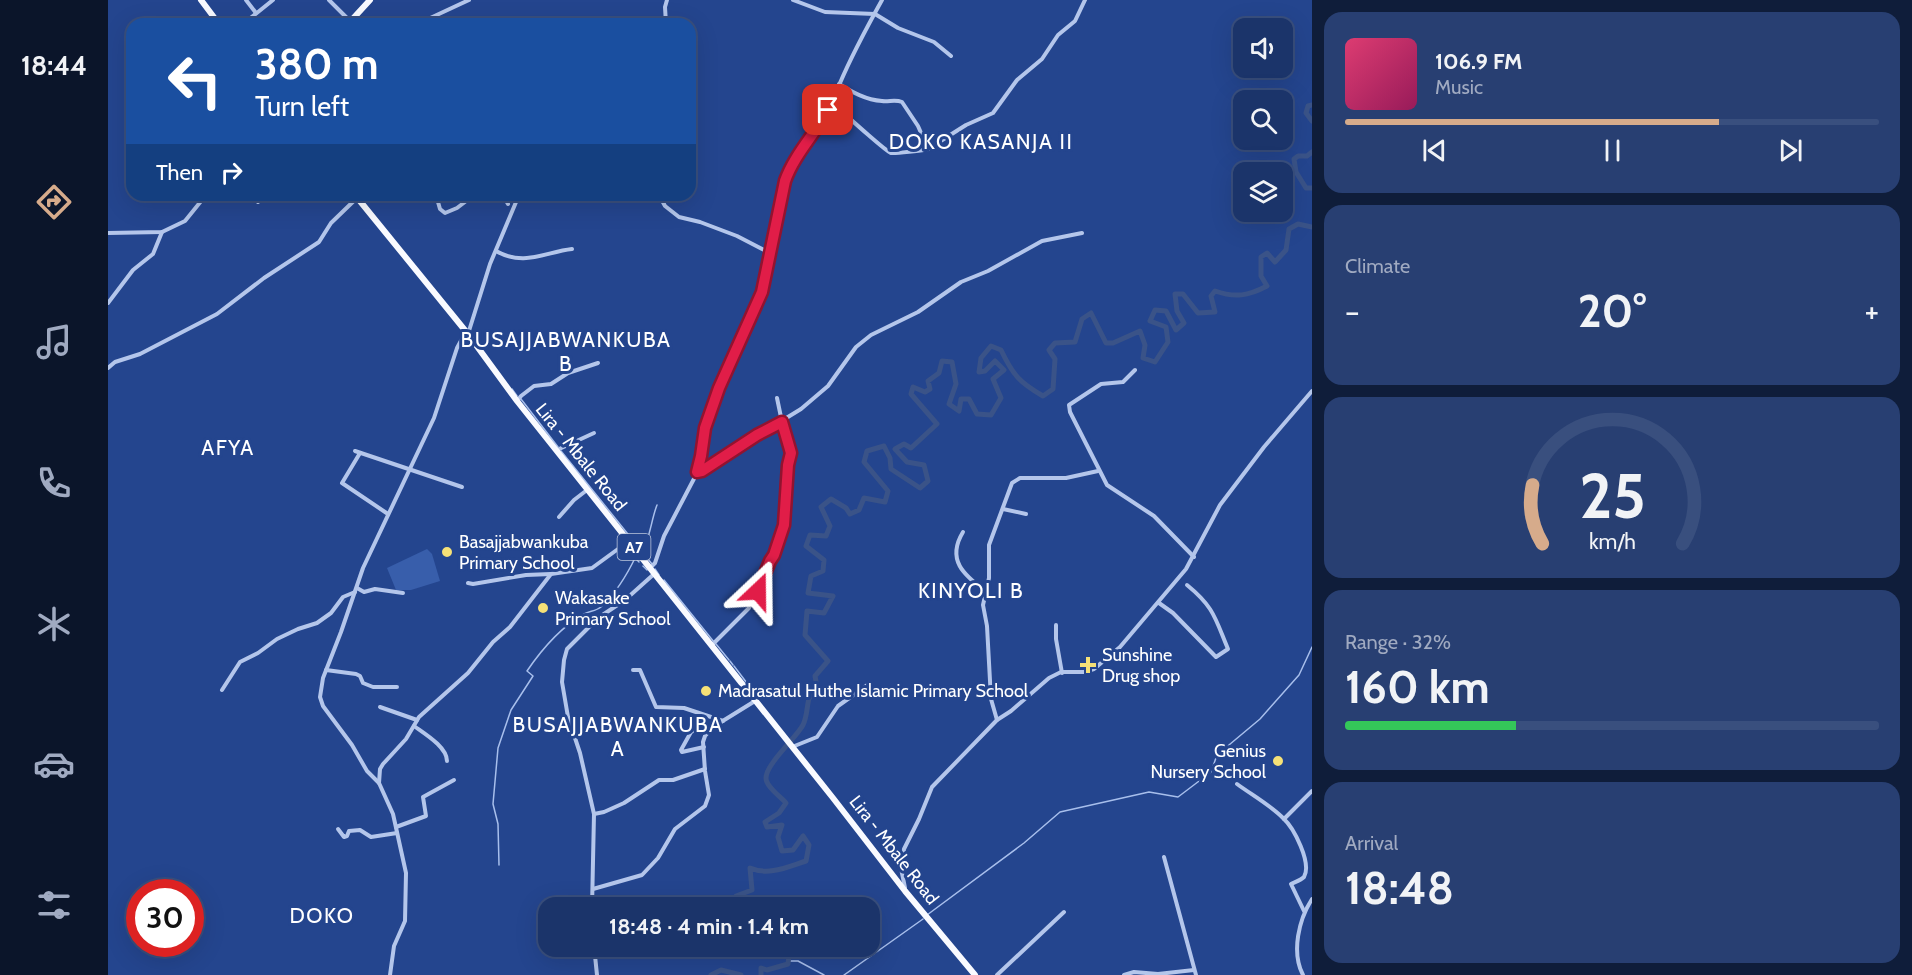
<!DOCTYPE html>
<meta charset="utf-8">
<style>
:root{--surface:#1b346a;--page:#283f72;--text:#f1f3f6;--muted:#a0aac1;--line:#394f7e;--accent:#d6ab8b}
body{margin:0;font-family:Cabin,sans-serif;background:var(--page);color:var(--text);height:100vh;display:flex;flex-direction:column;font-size:22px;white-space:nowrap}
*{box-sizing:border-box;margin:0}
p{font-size:20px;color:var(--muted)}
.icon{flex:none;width:33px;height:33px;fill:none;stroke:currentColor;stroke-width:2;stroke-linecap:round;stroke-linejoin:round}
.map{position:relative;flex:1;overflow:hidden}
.panel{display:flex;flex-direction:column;gap:12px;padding:12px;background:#0f1d3a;width:600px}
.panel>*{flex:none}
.hud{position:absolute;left:18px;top:18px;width:570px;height:183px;border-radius:18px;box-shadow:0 6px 24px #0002,0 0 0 2px var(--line);background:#1a4fa0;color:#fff;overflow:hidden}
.tools{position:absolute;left:1125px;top:18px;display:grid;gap:12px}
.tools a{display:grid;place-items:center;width:60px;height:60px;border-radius:12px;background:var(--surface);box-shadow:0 6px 24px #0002,0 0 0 2px var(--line);font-size:30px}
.speed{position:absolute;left:18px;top:879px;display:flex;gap:12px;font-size:30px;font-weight:700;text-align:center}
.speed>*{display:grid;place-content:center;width:78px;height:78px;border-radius:50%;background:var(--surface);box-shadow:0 6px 24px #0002,0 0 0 2px var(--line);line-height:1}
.speed .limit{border:9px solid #d22;background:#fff;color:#111}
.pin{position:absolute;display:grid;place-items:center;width:51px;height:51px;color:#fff;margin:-26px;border-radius:12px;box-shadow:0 3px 9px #0006}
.me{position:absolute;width:66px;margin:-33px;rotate:23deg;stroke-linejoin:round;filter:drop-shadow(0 0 4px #0008)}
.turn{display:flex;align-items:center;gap:21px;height:126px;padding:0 30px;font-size:27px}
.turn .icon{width:78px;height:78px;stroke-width:2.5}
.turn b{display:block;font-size:42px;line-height:51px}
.then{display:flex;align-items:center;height:57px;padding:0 30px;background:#0003;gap:12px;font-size:22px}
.big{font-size:45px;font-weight:700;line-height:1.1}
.panel .card{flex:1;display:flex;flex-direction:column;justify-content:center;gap:9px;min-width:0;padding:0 21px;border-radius:18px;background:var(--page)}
.panel .dial{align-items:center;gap:0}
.dial svg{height:156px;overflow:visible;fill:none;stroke:var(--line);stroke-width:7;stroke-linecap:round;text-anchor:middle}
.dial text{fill:var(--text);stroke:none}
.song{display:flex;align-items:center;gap:18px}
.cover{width:72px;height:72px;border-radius:9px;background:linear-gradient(135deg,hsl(340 70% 55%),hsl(330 70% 35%))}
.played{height:6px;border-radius:3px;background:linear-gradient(90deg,var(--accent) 70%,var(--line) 70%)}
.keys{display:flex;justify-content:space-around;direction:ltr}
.heat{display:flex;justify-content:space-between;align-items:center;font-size:33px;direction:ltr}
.charge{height:9px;border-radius:4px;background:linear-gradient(90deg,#34c759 32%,var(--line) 0)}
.trip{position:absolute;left:430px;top:897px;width:342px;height:60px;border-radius:18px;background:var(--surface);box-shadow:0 6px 24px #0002,0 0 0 2px var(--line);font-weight:700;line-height:60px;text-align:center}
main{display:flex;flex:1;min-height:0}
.dock{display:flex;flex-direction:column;width:108px;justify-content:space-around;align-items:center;background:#0b152a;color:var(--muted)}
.dock .icon{width:42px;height:42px}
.dock .selected{color:var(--accent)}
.dock b{font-size:27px;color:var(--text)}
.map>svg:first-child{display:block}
.green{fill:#385eab}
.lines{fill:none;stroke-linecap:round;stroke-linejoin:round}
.stream{stroke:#a8bfec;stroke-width:1.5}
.river{stroke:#3a5388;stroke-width:5}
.street{stroke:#b4c6eb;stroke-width:4}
.primary{stroke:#f9faff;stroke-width:6}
.route-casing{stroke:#92132f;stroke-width:15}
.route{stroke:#e11d48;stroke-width:10}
.poi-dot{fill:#f6e177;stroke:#24458e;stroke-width:2}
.labels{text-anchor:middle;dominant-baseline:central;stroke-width:6;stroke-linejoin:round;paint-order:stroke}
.shield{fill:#24458e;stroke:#bdc7dd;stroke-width:1.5}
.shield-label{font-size:16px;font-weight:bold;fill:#fff}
.street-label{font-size:18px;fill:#fff;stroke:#24458e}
.poi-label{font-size:18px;fill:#fff;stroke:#24458e;text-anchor:start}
.quarter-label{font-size:21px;letter-spacing:1.5px;fill:#fff;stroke:#24458e}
</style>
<main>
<nav class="dock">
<b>18:44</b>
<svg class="icon selected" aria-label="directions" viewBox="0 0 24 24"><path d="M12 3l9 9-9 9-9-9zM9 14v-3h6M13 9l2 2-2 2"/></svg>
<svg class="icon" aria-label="music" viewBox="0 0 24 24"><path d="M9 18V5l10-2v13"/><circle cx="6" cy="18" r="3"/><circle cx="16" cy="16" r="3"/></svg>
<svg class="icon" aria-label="phone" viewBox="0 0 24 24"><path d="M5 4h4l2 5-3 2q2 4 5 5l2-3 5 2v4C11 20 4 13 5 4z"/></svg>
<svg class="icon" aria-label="climate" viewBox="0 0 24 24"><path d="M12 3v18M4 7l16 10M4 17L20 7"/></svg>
<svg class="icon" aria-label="car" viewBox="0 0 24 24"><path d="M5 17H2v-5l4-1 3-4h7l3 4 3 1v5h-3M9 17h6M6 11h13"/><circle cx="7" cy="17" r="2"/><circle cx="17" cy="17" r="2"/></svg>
<svg class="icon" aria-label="filters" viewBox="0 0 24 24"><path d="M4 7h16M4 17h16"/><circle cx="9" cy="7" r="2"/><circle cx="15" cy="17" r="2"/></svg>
</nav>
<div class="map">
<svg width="1204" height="975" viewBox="0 0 1204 975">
<rect width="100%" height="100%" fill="#24458e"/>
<polygon class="green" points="319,549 324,554 332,581 303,590 288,590 279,568"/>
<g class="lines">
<g class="stream">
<polyline points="404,389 409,396"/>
<polyline points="413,399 450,447"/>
<polyline points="453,451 544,564"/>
<path d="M 534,551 C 542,540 543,520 549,505"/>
<polyline points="527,558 531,562"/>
<polyline points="535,566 539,570"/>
<polyline points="547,569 551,575"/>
<polyline points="556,580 606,642"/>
<polyline points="608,644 621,660"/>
<polyline points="622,661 625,665"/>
<polyline points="626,666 648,695"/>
<path d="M 391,865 L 390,824 L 385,804 L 390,748 L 403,710 L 425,676 L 419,671 C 434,649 453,627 476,614 C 482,611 488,611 493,607 C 509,592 519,575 528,556"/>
<polyline points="819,915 916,843 952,812 1041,792 1070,797 1103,772 1109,755 1152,719 1191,675 1204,647"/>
<polyline points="680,961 690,961 716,975"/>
<polyline points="736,975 815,919"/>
</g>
<g class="river">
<polyline points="1204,105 1200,106 1198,113 1204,121"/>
<polyline points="1204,152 1199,156 1190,156 1186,159 1188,172 1198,188 1204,188"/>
<path d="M 629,908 L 625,904 L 628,896 L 644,890 L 642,868 C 661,876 679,867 698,861 L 701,845 L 695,836 L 685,850 L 674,851 L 670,837 L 674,825 L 659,827 L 657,822 L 671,813 L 678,803 C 673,797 658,787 658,778 C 658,764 688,738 695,725 C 699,717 699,706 701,698 L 710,692 L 707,676 L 720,661 L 697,635 L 699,611 L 716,613 L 725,596 L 700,593 L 703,576 L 715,571 L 716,560 L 698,546 L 702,535 L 718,536 L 722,526 L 713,507 L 723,499 L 738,508 L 742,514 L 751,510 L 756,498 L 777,502 L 780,491 L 756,462 L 759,451 L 776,446 L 782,458 L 783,469 L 812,488 L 820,481 L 816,465 L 799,462 L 787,449 L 796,444 L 803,448 L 829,424 L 803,394 L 805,387 L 817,392 L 822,389 L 820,381 L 831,373 L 834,361 L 844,362 L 848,384 L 841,404 L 851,411 L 853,399 L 861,399 L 869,414 L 883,415 L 893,398 L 885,379 L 896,370 L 887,361 L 877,371 L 871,372 L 873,358 L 883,346 L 893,350 C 905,375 911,382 935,396 L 945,389 L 947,359 L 941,350 L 947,343 L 967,342 L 974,319 L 983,313 L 998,343 L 1005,343 L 1032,331 L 1037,345 L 1035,358 L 1047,362 L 1060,342 L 1058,327 L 1042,321 L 1047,310 L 1058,311 L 1068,330 L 1076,323 L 1069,311 L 1067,294 L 1075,294 L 1090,313 L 1107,312 L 1103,296 L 1107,291 C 1127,298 1140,296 1159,286 L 1153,276 L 1153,257 L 1159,253 L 1167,262 L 1178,250 L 1181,229 L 1190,224 L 1204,227"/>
<polyline points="639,908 643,905 659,902 662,908"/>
<polyline points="603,975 613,970 633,975"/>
<polyline points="653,975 653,968 659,970 680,964 682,946"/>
</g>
<g class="street">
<polyline points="138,0 148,13"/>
<polyline points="221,0 243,22"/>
<polyline points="685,0 717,12 767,14 790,28 826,42 843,56"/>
<polyline points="135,24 165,0"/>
<polyline points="314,24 318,20 361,0"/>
<polyline points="558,24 557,7 559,0"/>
<path d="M 731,84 C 744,92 758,100 774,101 C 781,102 787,99 794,102 L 810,126 L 820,149 L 858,125 L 885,113 L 909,80 L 934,59 L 950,35 L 967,21 L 977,0"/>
<path d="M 726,100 C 731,103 733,109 737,114 C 742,119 779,152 783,153 C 785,154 817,150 820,149"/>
<polyline points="145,195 150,202"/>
<polyline points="328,195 332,209 337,213 349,208 366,195"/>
<polyline points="395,195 400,204"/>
<polyline points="551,195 557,206 571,217 592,222 629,236 656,250 663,252"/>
<polyline points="0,233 54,232 77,221 98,195"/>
<path d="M 388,251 C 416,267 437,252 464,249"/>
<polyline points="0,303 25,270 45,254 54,232"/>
<polyline points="0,368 7,362 32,354 109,314 156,278 211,242 223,223 252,195"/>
<polyline points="1027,370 1015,382 993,384 961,405 962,412 999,485 1046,516 1086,557"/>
<polyline points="410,400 413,396 426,386 443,384 460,373 490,363"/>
<polyline points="449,450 486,433"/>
<polyline points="247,451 354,487"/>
<polyline points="252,453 234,483 280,514"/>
<polyline points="590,472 693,409 720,386 748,347 763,335 810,312 853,282 880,271 934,241 974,233"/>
<polyline points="895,509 918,514"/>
<polyline points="451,517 466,500 479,490"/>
<path d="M 855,532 C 838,560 856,575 877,591"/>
<path d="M 542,568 L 547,563 L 556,536 L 589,473 L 593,456 L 597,428 L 611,388 L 654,292 L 674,189 C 682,163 700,147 712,125 C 720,111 725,97 732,83 C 744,55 759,27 774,0"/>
<polyline points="360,583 365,584 418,575 443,574"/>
<polyline points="249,588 256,592 267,589 295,593"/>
<path d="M 1051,603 L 1065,613 L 1108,657 L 1120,649 C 1107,618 1106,607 1079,585"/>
<polyline points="948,625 948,639 954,673"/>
<polyline points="604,645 641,608 675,533 680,465 683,450 674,422 669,398"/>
<polyline points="218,670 248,674 252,676 255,683 265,687 289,687"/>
<polyline points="525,670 532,670 548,707 576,708 615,721"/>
<polyline points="114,690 132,662 150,653 169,639 190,629 209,623 223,613 235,597 247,592"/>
<polyline points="272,707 309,720"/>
<polyline points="889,720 883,699 879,626 875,605 881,578 881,545 904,483 912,478 958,478 990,471"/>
<path d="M 306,726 C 317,734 339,747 339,761"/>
<polyline points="596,747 574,752 573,750 583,732 590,729 599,731"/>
<polyline points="684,747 709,737 730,706 761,684"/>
<polyline points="271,783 259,771 244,745 215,706 212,697 215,678 233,632 255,568 326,418 349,348 355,337 360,334 382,264 411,195"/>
<path d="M 1129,784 C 1144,795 1162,805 1175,818 C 1186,828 1204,863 1196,877 C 1193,880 1187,882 1183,884 L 1196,911"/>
<polyline points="486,814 496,812 516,803 551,780 565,780 597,769"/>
<polyline points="1176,819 1204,791"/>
<polyline points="288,827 318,816 315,797 346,780"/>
<polyline points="230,829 236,837 239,836 241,831 252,830 263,837 289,833"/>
<polyline points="1056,857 1088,975"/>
<polyline points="797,888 793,868 796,849 811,819 824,787 889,720 903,711 941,678 953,672 976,672 986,669 1012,647 1078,569 1112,505 1156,447 1204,391"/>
<polyline points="485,889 534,875 550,858 567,829 597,806 601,795 597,771 595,742 597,736 605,727 647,701"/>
<polyline points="484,908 486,814 472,753 460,717 454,682 456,660 459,649 490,618 517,600 546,574"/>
<polyline points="486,946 489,975"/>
<polyline points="282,975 286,946 297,921 298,873 285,814 271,783 272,769 275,764 298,739 311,717 360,673 385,642 402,627 443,574 484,568 521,541"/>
<polyline points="889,975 956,912"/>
<polyline points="1016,975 1026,972 1050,974 1086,970"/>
<path d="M 1195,975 C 1183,952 1191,919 1204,899"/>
</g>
<g class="primary">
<polyline points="93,0 111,24"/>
<polyline points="240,24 262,0"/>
<polyline points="247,195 360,334 409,401 725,798 797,891 867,975"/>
</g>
</g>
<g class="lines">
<g class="route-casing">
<path id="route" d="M 650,591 L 662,561 L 666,555 L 676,525 L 680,465 L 683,453 L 674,422 L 649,435 L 594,471 L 589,472 L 593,456 L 597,428 L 611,388 L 654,292 L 677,181 C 686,155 707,134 720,110"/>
</g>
<use href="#route" class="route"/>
</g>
<g class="poi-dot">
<circle cx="339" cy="552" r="6"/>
<circle cx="435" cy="608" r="6"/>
<path d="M977 656h6v6h6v6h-6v6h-6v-6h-6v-6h6z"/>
<circle cx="598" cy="691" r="6"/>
<circle cx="1170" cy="761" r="6"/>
</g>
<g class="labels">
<rect class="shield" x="509.5" y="534" width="33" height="26" rx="4.5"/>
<g class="shield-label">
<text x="526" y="547">A7</text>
</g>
<g class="street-label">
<text transform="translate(473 457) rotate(51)">Lira - Mbale Road</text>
<text transform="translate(786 850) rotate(52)">Lira - Mbale Road</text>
</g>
<g class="poi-label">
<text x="351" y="542">Basajjabwankuba<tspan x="351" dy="21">Primary School</tspan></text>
<text x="447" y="598">Wakasake<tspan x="447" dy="21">Primary School</tspan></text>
<text x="994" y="655">Sunshine<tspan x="994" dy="21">Drug shop</tspan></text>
<text x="610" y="691">Madrasatul Huthe Islamic Primary School</text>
<text x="1158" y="751" text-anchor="end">Genius<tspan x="1158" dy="21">Nursery School</tspan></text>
</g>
<g class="quarter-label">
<text x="873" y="141">DOKO KASANJA II</text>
<text x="458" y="339">BUSAJJABWANKUBA<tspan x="458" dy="24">B</tspan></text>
<text x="120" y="447">AFYA</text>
<text x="863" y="590">KINYOLI B</text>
<text x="510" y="724">BUSAJJABWANKUBA<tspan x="510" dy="24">A</tspan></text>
<text x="214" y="915">DOKO</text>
</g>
</g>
</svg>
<div class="tools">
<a><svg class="icon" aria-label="sound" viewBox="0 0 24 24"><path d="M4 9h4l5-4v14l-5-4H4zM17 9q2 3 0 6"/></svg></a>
<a><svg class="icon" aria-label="search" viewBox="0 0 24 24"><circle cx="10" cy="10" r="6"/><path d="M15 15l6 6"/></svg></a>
<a><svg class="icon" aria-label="layers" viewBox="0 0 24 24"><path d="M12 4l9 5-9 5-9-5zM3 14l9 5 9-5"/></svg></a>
</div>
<div class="speed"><div class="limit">30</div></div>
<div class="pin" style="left:720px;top:110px;background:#d93025"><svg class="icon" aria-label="arrive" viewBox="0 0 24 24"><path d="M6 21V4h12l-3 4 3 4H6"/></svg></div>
<svg class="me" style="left:650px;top:591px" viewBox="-20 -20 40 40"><path d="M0-17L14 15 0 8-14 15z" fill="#e11d48" stroke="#fff" stroke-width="4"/></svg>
<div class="trip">18:48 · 4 min · 1.4 km</div>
<div class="hud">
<div class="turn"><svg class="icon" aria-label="left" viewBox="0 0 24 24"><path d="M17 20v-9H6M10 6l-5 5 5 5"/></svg><div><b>380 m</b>Turn left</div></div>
<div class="then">Then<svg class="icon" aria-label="right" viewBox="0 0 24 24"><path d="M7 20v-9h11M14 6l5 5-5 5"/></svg></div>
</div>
</div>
<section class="panel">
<div class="card">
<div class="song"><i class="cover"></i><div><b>106.9 FM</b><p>Music</p></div></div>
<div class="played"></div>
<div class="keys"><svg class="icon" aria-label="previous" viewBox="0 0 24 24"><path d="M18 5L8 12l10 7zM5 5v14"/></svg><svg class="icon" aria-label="pause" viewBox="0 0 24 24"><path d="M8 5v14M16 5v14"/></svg><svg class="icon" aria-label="next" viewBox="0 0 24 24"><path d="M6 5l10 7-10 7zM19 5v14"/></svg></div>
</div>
<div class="card"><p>Climate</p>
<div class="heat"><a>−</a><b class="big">20°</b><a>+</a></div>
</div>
<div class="card dial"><svg viewBox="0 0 100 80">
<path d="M14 69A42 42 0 1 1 86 69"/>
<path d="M14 69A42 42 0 0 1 9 39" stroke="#d6ab8b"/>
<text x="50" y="56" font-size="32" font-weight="700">25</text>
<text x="50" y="72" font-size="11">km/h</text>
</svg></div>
<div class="card"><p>Range · 32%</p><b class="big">160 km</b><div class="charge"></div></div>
<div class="card"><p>Arrival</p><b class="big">18:48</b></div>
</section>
</main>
